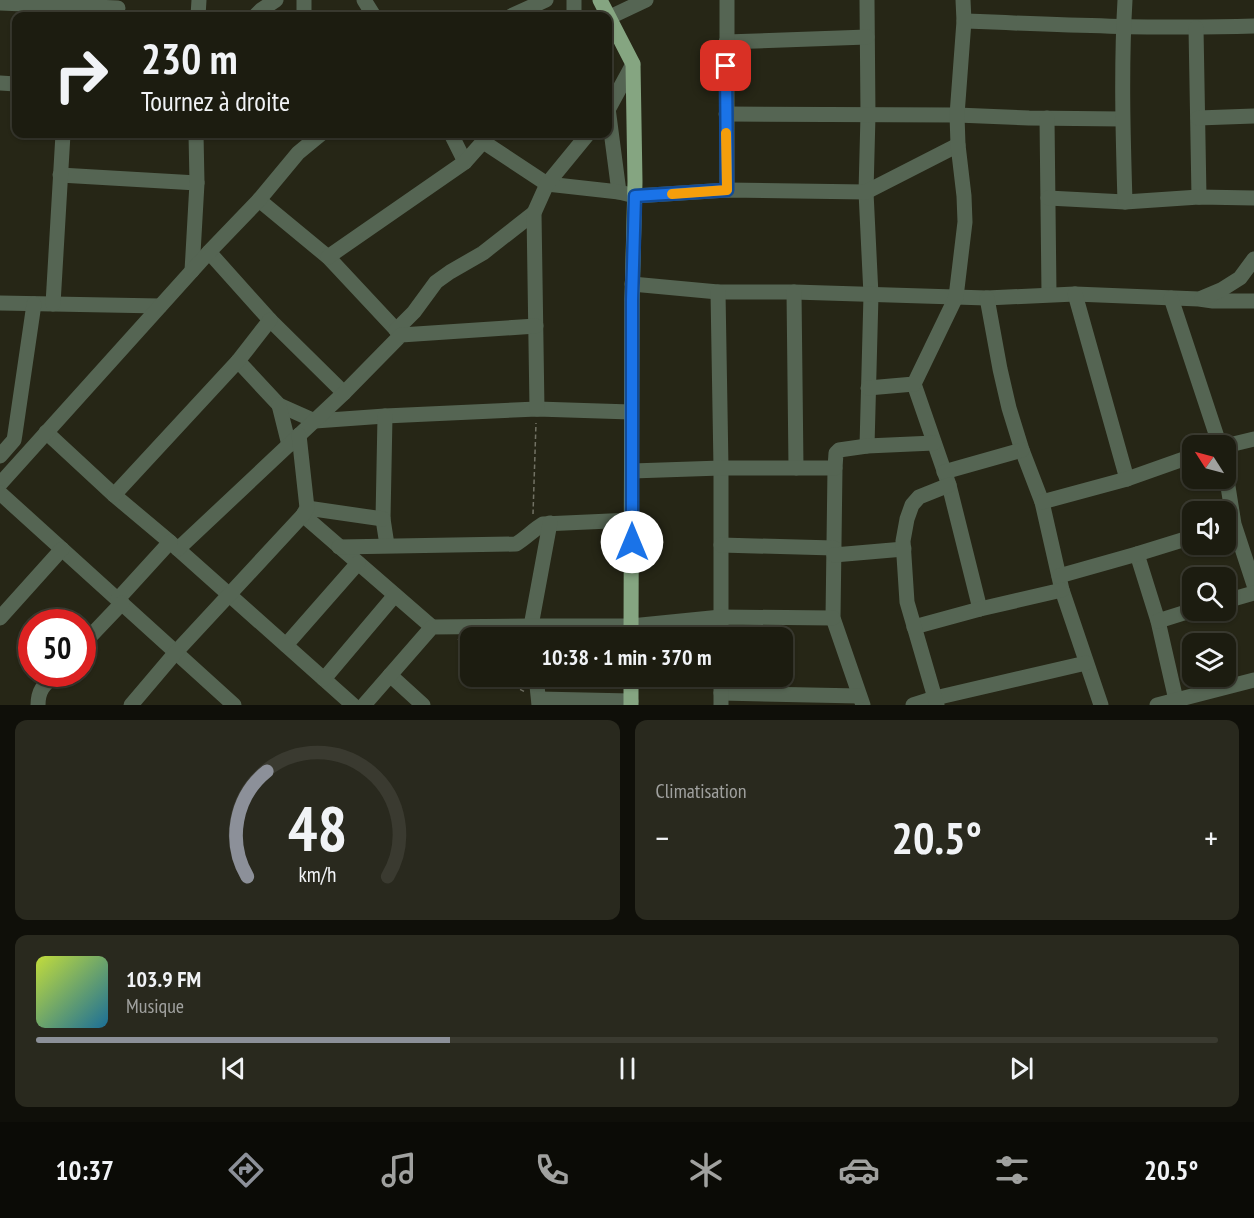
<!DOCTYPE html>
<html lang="fr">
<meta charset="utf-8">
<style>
:root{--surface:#1c1c10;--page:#29291e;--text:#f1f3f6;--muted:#a0a19f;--line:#3a3a30;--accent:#8c9099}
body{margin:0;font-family:"PT Sans Narrow",sans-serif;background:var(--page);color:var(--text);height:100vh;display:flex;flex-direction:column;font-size:22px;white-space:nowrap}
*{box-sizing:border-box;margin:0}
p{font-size:20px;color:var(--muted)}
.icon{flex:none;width:33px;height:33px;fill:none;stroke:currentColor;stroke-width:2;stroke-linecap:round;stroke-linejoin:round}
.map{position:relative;height:705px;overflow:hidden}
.details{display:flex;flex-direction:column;gap:15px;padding:15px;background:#0f0f09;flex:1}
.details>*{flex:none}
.banner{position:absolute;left:12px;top:12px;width:600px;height:126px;border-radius:12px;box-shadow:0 2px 4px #0004,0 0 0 2px var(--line);background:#1c1c10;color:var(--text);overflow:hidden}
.needle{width:39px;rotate:306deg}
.fabs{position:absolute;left:1182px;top:435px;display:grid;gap:12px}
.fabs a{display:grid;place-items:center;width:54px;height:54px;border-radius:12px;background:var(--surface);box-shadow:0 2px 4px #0004,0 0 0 2px var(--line);font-size:30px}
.speed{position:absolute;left:18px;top:609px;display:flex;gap:12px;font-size:30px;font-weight:700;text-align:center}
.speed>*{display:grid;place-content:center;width:78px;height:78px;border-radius:50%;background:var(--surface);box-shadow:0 2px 4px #0004,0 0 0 2px var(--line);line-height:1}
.speed .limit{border:9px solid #d22;background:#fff;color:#111}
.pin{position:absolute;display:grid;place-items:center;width:51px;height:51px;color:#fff;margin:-26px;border-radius:12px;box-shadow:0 3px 9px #0006}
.me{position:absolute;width:66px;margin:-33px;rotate:0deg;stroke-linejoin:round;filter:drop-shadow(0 0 4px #0008)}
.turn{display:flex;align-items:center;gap:21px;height:126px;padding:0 30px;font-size:27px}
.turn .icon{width:78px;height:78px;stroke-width:2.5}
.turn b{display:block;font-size:42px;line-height:51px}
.big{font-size:45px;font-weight:700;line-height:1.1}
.details .widget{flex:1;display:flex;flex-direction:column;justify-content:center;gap:9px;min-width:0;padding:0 21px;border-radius:12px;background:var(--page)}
.details .dial{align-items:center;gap:0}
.dial svg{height:156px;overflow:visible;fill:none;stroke:var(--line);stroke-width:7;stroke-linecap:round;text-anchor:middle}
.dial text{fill:var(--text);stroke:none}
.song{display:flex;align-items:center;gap:18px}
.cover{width:72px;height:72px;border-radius:9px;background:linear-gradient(135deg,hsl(70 70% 55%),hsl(200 70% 35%))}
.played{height:6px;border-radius:3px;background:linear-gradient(90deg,var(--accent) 35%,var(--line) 35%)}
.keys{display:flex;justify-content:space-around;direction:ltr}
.heat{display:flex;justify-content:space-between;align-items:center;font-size:33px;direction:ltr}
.details .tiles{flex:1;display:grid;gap:15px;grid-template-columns:1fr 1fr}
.widget:last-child{grid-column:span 2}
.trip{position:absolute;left:460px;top:627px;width:333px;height:60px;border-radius:12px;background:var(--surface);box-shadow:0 2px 4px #0004,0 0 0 2px var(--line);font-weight:700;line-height:60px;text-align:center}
.tabs{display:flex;height:96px;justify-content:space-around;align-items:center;background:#0b0b06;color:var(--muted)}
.tabs .icon{width:42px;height:42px}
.tabs .selected{color:var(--accent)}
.tabs b{font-size:27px;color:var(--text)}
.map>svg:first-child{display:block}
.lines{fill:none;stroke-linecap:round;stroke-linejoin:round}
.path{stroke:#727264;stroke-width:1.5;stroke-dasharray:4.5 3;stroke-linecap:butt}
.minor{stroke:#556553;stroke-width:15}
.major{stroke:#85a581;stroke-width:15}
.route-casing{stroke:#114b97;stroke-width:15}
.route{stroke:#1a73e8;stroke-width:10}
.slow{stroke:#f59e0b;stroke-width:10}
</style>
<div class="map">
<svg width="1254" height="705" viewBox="0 0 1254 705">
<rect width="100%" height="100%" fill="#262616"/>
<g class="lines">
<g class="path">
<polyline points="533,514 536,423"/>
<polyline points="458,639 471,650"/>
<polyline points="502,676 514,686 525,692"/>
</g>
<g class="minor">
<polyline points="364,0 374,16"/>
<polyline points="574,0 574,16"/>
<polyline points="867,0 868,115 866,192 871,295 867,446"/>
<polyline points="0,3 118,8"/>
<polyline points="198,16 199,0"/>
<polyline points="255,16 261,10 276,0"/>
<polyline points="304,16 304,0"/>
<polyline points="511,16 546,0"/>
<polyline points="610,17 646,0"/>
<path d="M 964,21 C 1061,25 1157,29 1254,26"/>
<polyline points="1196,28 1199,197"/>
<polyline points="726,42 867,37"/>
<polyline points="0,83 16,84"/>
<polyline points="608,108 619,192"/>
<polyline points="608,110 633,64"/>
<polyline points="726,114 957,115 1029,118 1122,119"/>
<polyline points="1047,118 1049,294"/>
<polyline points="1198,118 1254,116"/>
<polyline points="451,134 465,162"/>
<polyline points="60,175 197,183"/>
<polyline points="727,190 727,0"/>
<polyline points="1048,198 1125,202 1199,197 1254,198"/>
<polyline points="259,200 328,257 401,335"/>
<path d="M 1125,202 C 1123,135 1121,67 1125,0"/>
<polyline points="209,252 270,320 344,393"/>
<polyline points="328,257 465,162 481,144 485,143 547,184 619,192 635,196 727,190 866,192 958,145"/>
<polyline points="192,271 197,183 196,134"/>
<polyline points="632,284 718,292 794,292 987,298 1075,294 1199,299 1213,301 1254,301"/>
<polyline points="718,292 721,468 721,638"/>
<polyline points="794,292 796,468"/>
<polyline points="1075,294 1127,479"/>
<polyline points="987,298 1000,369 1009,408 1022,450 1042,502 1062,590 1101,705"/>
<polyline points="1171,298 1220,446"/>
<polyline points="1202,298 1221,290 1240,278 1254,259"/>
<polyline points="0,303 160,306"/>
<polyline points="53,304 63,134"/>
<polyline points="396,330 414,312 436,282 450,272 483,253 534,213"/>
<polyline points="238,361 279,405 315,421 385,416 537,409 631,412"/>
<polyline points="914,384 949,485 980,609"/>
<polyline points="868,388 914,384 956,297 965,222 964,196 958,145 957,115 964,21 963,0"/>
<polyline points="279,405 289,445"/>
<polyline points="537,409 534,213 547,184 588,134"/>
<polyline points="385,416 383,519 387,545"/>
<polyline points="46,432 114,495 170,542 353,705"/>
<polyline points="1225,446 1254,439"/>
<polyline points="0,456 14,440 15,434 34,304"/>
<polyline points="835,468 833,618 863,705"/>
<polyline points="632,471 721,468 835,468 836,453 839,450 867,446 934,443"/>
<polyline points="944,472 1022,450"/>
<polyline points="1226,474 1234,524 1254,585"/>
<polyline points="0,484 209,252 259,200 298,153 321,134"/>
<polyline points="0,493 234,705"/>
<polyline points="114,495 238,361 270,320"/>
<polyline points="1042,502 1127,479 1192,456"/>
<polyline points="307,508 383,519"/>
<polyline points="303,515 432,627"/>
<polyline points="721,545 834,548"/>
<path d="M 339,547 L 516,544 C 526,538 533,530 543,524 L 632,520"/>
<polyline points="178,549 344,393 401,335 536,326"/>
<polyline points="1137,554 1158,621 1176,700"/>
<polyline points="834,555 904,549"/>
<polyline points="1059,576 1137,554 1192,537"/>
<polyline points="118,599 170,542"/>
<polyline points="1226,601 1254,593"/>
<polyline points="0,618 62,549"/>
<polyline points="1158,621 1193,610"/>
<polyline points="914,627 980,609 1062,590"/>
<polyline points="533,638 531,626 550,523"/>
<polyline points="82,645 122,603"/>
<polyline points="286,645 358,563"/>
<polyline points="390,675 423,705"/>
<polyline points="536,676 539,705"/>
<polyline points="324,679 395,595"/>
<polyline points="721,693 859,696"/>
<polyline points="539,699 631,701"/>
<path d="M 38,705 C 38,689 45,684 56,674"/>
<polyline points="131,705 176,652 303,515 307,508 299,435"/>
<polyline points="364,705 432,627 531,626 631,626 721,617 833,618"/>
<polyline points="721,705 721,676"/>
<polyline points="913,705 935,698 1086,663"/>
<polyline points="937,705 907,602 903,541 907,519 912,505 919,497 949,485"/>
<polyline points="1157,705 1254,680"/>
</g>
<g class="major">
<polyline points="600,0 633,64 635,182 632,300 631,638"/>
<polyline points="631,705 631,676"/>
</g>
</g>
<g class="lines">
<g class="route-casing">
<polyline id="route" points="632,542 632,300 635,196 727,190 726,66"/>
</g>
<use href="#route" class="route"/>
<polyline class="slow" points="672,194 727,190 726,133"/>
</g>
</svg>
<div class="fabs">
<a><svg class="needle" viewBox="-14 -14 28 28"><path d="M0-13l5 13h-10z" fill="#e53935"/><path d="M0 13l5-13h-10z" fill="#a0a19f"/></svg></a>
<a><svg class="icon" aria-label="sound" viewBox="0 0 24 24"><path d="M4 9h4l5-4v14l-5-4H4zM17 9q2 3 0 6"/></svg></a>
<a><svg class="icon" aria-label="search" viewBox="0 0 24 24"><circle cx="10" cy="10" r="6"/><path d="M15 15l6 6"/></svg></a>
<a><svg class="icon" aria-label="layers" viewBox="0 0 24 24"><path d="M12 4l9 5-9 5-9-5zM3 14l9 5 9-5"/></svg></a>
</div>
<div class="speed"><div class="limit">50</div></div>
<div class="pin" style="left:726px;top:66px;background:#d93025"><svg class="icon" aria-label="arrive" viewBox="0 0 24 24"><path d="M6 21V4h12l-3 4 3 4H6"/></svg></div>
<svg class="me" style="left:632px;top:542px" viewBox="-20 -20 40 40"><circle r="19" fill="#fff"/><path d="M0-13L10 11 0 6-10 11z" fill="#1a73e8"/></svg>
<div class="trip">10:38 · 1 min · 370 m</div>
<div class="banner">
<div class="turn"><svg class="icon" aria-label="right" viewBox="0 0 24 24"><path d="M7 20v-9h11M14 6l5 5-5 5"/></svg><div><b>230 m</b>Tournez à droite</div></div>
</div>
</div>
<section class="details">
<div class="tiles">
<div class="widget dial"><svg viewBox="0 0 100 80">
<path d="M14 69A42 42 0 1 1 86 69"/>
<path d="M14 69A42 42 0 0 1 24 15" stroke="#8c9099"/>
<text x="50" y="56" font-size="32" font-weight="700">48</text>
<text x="50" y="72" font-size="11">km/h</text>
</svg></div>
<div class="widget"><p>Climatisation</p>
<div class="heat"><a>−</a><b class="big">20.5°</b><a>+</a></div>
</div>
<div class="widget">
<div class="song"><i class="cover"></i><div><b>103.9 FM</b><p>Musique</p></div></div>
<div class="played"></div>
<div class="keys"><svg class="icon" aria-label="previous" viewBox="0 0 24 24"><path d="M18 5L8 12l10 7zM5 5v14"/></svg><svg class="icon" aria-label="pause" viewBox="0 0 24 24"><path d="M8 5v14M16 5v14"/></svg><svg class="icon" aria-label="next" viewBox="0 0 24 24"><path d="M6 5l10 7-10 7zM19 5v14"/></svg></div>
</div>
</div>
</section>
<nav class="tabs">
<b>10:37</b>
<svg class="icon selected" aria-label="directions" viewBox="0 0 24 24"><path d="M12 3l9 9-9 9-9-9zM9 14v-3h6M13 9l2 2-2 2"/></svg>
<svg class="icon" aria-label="music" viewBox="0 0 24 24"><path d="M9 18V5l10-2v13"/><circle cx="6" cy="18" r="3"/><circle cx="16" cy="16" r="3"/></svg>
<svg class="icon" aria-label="phone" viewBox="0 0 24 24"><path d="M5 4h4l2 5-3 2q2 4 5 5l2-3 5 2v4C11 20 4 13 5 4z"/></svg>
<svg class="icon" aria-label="climate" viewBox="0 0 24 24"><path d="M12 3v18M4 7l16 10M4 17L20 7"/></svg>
<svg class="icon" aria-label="car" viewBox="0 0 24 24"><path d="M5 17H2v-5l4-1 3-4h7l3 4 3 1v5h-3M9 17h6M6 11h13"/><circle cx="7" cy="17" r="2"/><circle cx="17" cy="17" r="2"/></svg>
<svg class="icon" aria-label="filters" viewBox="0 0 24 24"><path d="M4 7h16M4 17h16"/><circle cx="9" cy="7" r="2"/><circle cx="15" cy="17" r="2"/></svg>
<b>20.5°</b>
</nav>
